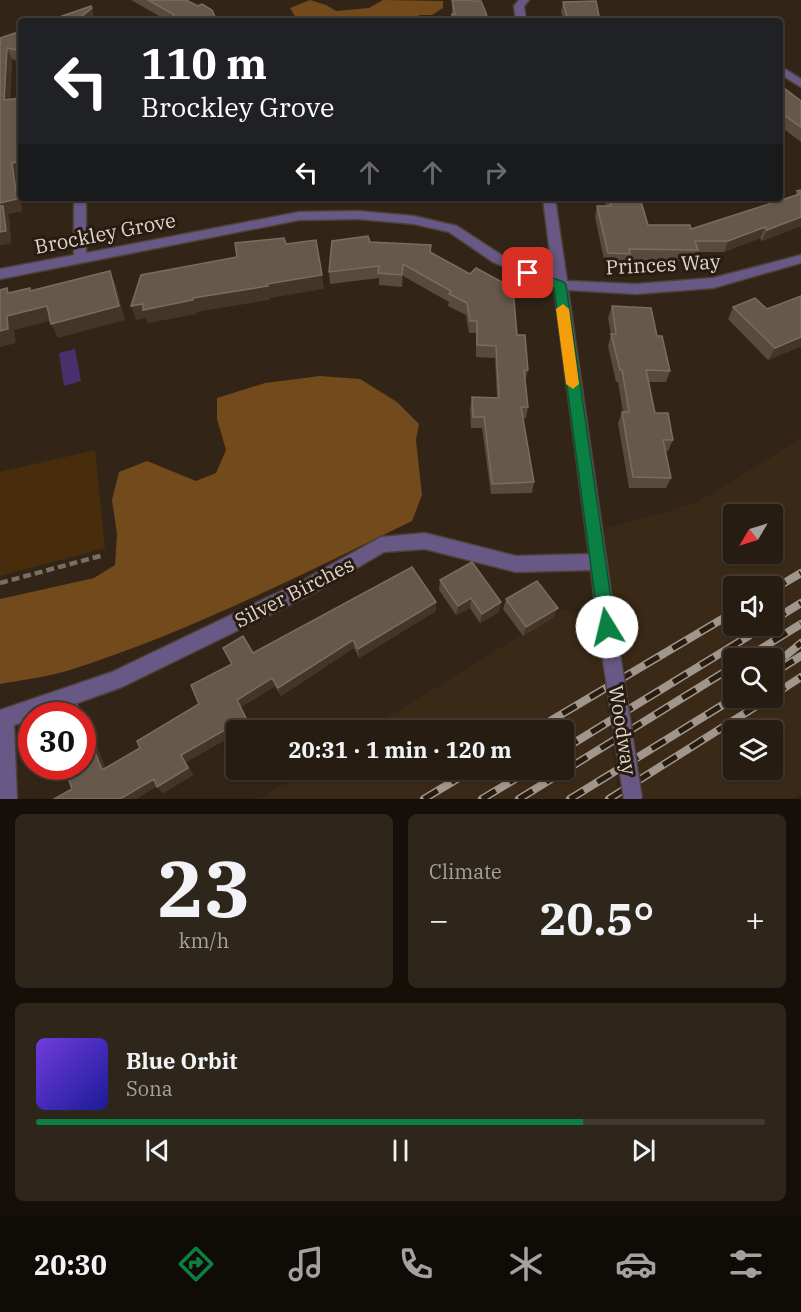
<!DOCTYPE html>
<meta charset="utf-8">
<style>
:root{--surface:#261c12;--page:#2e251b;--text:#f1f3f6;--muted:#a4a19f;--line:#423a32;--accent:#0b8043}
body{margin:0;font-family:"IBM Plex Serif",serif;background:var(--page);color:var(--text);height:100vh;display:flex;flex-direction:column;font-size:22px;white-space:nowrap}
*{box-sizing:border-box;margin:0}
p{font-size:20px;color:var(--muted)}
.icon{flex:none;width:33px;height:33px;fill:none;stroke:currentColor;stroke-width:2;stroke-linecap:round;stroke-linejoin:round}
.map{position:relative;height:799px;overflow:hidden}
.drawer{display:flex;flex-direction:column;gap:15px;padding:15px;background:#150f0a;flex:1}
.drawer>*{flex:none}
.banner{position:absolute;left:18px;top:18px;width:765px;height:183px;border-radius:6px;box-shadow:0 2px 4px #0004,0 0 0 2px var(--line);background:#202124;color:#fff;overflow:hidden}
.needle{width:39px;rotate:232deg}
.buttons{position:absolute;left:723px;top:504px;display:grid;gap:12px}
.buttons a{display:grid;place-items:center;width:60px;height:60px;border-radius:6px;background:var(--surface);box-shadow:0 2px 4px #0004,0 0 0 2px var(--line);font-size:30px}
.speed{position:absolute;left:18px;top:702px;display:flex;gap:12px;font-size:30px;font-weight:700;text-align:center}
.speed>*{display:grid;place-content:center;width:78px;height:78px;border-radius:50%;background:var(--surface);box-shadow:0 2px 4px #0004,0 0 0 2px var(--line);line-height:1}
.speed .limit{border:9px solid #d22;background:#fff;color:#111}
.pin{position:absolute;display:grid;place-items:center;width:51px;height:51px;color:#fff;margin:-26px;border-radius:12px;box-shadow:0 3px 9px #0006}
.me{position:absolute;width:66px;margin:-33px;rotate:351deg;stroke-linejoin:round;filter:drop-shadow(0 0 4px #0008)}
.turn{display:flex;align-items:center;gap:21px;height:126px;padding:0 24px;font-size:27px}
.turn .icon{width:78px;height:78px;stroke-width:2.5}
.turn b{display:block;font-size:42px;line-height:51px}
.lanes{display:flex;align-items:center;height:57px;padding:0 24px;background:#0003;justify-content:center;gap:30px;direction:ltr}
.lanes .off{opacity:.35}
.big{font-size:45px;font-weight:700;line-height:1.1}
.drawer .tile{flex:1;display:flex;flex-direction:column;justify-content:center;gap:9px;min-width:0;padding:0 21px;border-radius:9px;background:var(--page)}
.drawer .dial{align-items:center;gap:0}
.dial b{font-size:78px;line-height:1}
.song{display:flex;align-items:center;gap:18px}
.cover{width:72px;height:72px;border-radius:9px;background:linear-gradient(135deg,hsl(260 70% 55%),hsl(240 70% 35%))}
.played{height:6px;border-radius:3px;background:linear-gradient(90deg,var(--accent) 75%,var(--line) 75%)}
.keys{display:flex;justify-content:space-around;direction:ltr}
.heat{display:flex;justify-content:space-between;align-items:center;font-size:33px;direction:ltr}
.drawer .tiles{flex:1;display:grid;gap:15px;grid-template-columns:1fr 1fr}
.tile:last-child{grid-column:span 2}
.trip{position:absolute;left:226px;top:720px;width:348px;height:60px;border-radius:6px;background:var(--surface);box-shadow:0 2px 4px #0004,0 0 0 2px var(--line);font-weight:700;line-height:60px;text-align:center}
.tab-bar{display:flex;height:96px;justify-content:space-around;align-items:center;background:#0f0b07;color:var(--muted)}
.tab-bar .icon{width:42px;height:42px}
.tab-bar .current{color:var(--accent)}
.tab-bar b{font-size:27px;color:var(--text)}
.map>svg:first-child{display:block}
.built{fill:#3b2917;fill-rule:evenodd}
.green{fill:#482d0d}
.forest{fill:#724a1c}
.water{fill:#48306c}
.lines{fill:none;stroke-linecap:round;stroke-linejoin:round}
.minor-casing{stroke:#4d4135;stroke-width:3}
.path{stroke:#796f63;stroke-width:4.5;stroke-dasharray:8 4;stroke-linecap:butt}
.minor{fill:#685885;fill-rule:evenodd}
.rail-casing{stroke:#a0968c;stroke-width:8}
.rail{stroke:#281b0f;stroke-width:5;stroke-dasharray:16;stroke-linecap:butt}
.minor-bridge-casing{stroke:#4d4135;stroke-width:21;stroke-linecap:butt}
.minor-bridge{stroke:#685885;stroke-width:18}
.wall{fill:#584a3d}
.shaded-wall{fill:#433528}
.building{fill:#66594c;stroke:#796d60;stroke-width:1.5}
.route{fill:#0b8043;stroke:#07532c;stroke-width:1.5}
.slow{fill:#f59e0b}
.labels{text-anchor:middle;dominant-baseline:central;stroke-width:6;stroke-linejoin:round;paint-order:stroke}
.street-label{font-size:20px;fill:#ddd5cc;stroke:#281b0f}
</style>
<div class="map">
<svg width="801" height="799" viewBox="0 0 801 799">
<rect width="100%" height="100%" fill="#322518"/>
<g class="built">
<path d="M 801,439 L 801,794 L 792,799 L 644,799 L 604,529 L 694,504 ZM 734,514 L 772,514 L 772,554 L 734,554 ZM 734,586 L 772,586 L 772,626 L 734,626 ZM 734,658 L 772,658 L 772,698 L 734,698 ZM 734,730 L 772,730 L 772,770 L 734,770 Z"/>
<polygon points="562,610 581,615 597,632 619,799 259,799 306,770 564,770 564,730 367,730"/>
</g>
<polygon class="green" points="95,450 105,548 0,576 0,472"/>
<g class="forest">
<polygon points="310,0 326,5 336,11 369,8 383,0 443,1 443,8 432,15 419,15 423,21 298,21 290,8"/>
<path d="M 320,376 L 360,379 L 397,402 L 419,424 L 416,440 L 422,495 L 412,521 C 299,576 187,633 67,671 C 46,677 22,680 0,684 L 0,599 L 94,578 L 115,565 L 117,534 L 112,500 L 119,472 L 147,461 L 196,481 L 216,473 L 226,450 L 217,419 L 217,398 L 265,383 Z"/>
</g>
<polygon class="water" points="75,349 81,381 64,386 59,353"/>
<g class="lines">
<g class="minor-casing">
<g id="minor">
<polygon points="519,0 529,0 524,6 526,21 516,21 514,6"/>
<polygon points="780,66 801,79 801,87 780,74"/>
<polygon points="74,198 86,198 86,253 299,212 358,211 414,216 457,226 503,256 553,277 543,198 555,198 567,281 636,284 713,278 801,255 801,263 713,288 636,294 568,290 616,627 613,633 607,636 601,633 598,627 591,570 516,572 425,549 384,552 314,593 122,687 41,716 32,716 32,719 14,725 17,799 0,799 0,710 112,672 302,581 381,537 425,533 516,556 589,554 554,288 493,262 449,232 414,224 358,219 299,220 0,279 0,269 74,255"/>
</g>
</g>
<polyline class="path" points="0,583 104,555"/>
<use href="#minor" class="minor"/>
<g class="rail-casing">
<g id="rail">
<polyline points="772,590 801,573"/>
<polyline points="772,621 801,603"/>
<polyline points="746,658 801,624"/>
<polyline points="772,667 801,643"/>
<polyline points="780,669 801,656"/>
<polyline points="772,696 801,677"/>
<polyline points="535,730 734,612"/>
<polyline points="564,749 765,626"/>
<polyline points="424,799 472,770"/>
<polyline points="482,799 530,770"/>
<polyline points="519,799 734,666"/>
<polyline points="570,799 734,698"/>
<polyline points="609,799 769,698"/>
</g>
</g>
<use href="#rail" class="rail"/>
<g class="minor-bridge-casing">
<polyline id="minor-bridge" points="607,627 633,799"/>
</g>
<use href="#minor-bridge" class="minor-bridge"/>
</g>
<g class="wall">
<polygon points="131,0 186,0 217,21 168,21"/>
<polygon points="452,0 488,21 450,21 450,19 452,19"/>
<polygon points="563,2 600,21 564,21 561,12"/>
<polygon points="21,31 21,62 12,59 10,100 21,100 21,175 17,175 22,211 7,214 9,218 11,243 0,245 0,38"/>
<polygon points="780,85 801,101 801,142 780,126"/>
<polygon points="801,190 801,226 762,241 760,238 724,252 697,252 694,261 628,260 627,264 605,264 595,217 597,206 606,206 604,198 640,198 648,225 691,229 795,195 797,191"/>
<polygon points="493,198 516,198 516,203 493,202"/>
<polygon points="370,242 430,253 517,335 528,370 525,382 528,407 526,418 523,418 534,482 532,493 491,494 482,428 471,428 470,409 472,397 497,398 495,358 476,357 476,333 469,333 466,315 448,306 449,302 403,276 402,287 379,285 379,278 330,284 329,272"/>
<polygon points="612,306 657,336 670,371 666,382 649,382 655,413 673,440 668,451 666,451 671,478 666,488 629,488 618,423 622,412 623,412 618,382 616,382 608,346 611,335 608,318"/>
<polygon points="733,307 801,346 768,360 728,319"/>
<polygon points="440,580 501,602 499,612 480,623 470,608 456,615 439,590"/>
<polygon points="506,599 554,617 523,636 503,609"/>
<polygon points="436,611 359,658 354,648 281,696 275,686 241,707 249,726 241,730 237,730 237,733 186,762 193,775 163,793 157,787 72,789 84,713 105,768 140,748 199,704 231,664 223,648 253,653"/>
</g>
<g class="shaded-wall">
<polygon points="92,8 95,20 94,21 76,21"/>
<polygon points="7,48 12,59 9,112 4,100"/>
<polygon points="20,98 21,100 21,175 17,175 22,211 7,214 9,218 11,243 0,245 0,203 12,163"/>
<polygon points="801,217 801,226 762,241 767,230"/>
<polygon points="765,227 760,238 724,252 728,241"/>
<polygon points="403,264 403,276 402,287 402,275"/>
<polygon points="110,271 116,285 125,320 58,338 51,324"/>
<polygon points="322,275 324,289 270,298 270,300 196,312 197,314 148,323 146,318 136,320 131,306 193,298 267,284"/>
<polygon points="47,306 54,320 14,330 16,343 0,347 0,331 7,316"/>
<polygon points="801,337 801,346 768,360 775,348"/>
<polygon points="471,598 470,608 456,615 458,606"/>
<polygon points="436,602 436,611 359,658 358,649"/>
<polygon points="501,602 499,612 480,623 482,614"/>
<polygon points="558,608 554,617 523,636 526,627"/>
<polygon points="353,640 354,648 281,696 278,688"/>
<polygon points="272,678 275,686 241,707 237,700"/>
<polygon points="77,705 84,713 109,777 102,770 82,719 82,716 81,716"/>
<polygon points="246,718 249,726 241,730 237,730 237,733 186,762 193,775 163,793 157,787 181,755"/>
<polygon points="154,779 159,785 137,799 120,799"/>
</g>
<g class="building">
<polygon points="148,0 186,0 198,6 202,4 212,10 217,21 177,21 173,14"/>
<polygon points="452,0 473,0 474,1 481,1 486,13 488,21 450,21 450,19 453,19 452,14 455,14"/>
<polygon points="596,1 600,21 568,21 563,2"/>
<polygon points="91,6 92,8 76,21 48,21"/>
<polygon points="21,31 21,51 7,48 4,100 20,98 18,162 12,163 17,199 0,203 0,38"/>
<polygon points="780,85 801,101 801,127 780,112"/>
<polygon points="801,190 801,217 767,230 765,227 728,241 695,241 698,250 629,249 630,254 608,253 597,206 611,206 609,198 640,198 648,225 690,225 691,229 800,194 797,191"/>
<polygon points="0,206 3,206 6,231 0,232"/>
<polygon points="368,236 370,242 431,245 430,252 470,274 476,268 513,288 517,335 525,335 528,370 524,370 528,407 521,407 534,482 492,484 484,417 473,417 472,397 499,398 496,346 477,345 477,321 470,321 467,303 449,294 451,291 403,264 402,275 378,273 379,266 329,272 332,241"/>
<polygon points="284,238 286,244 316,240 322,275 267,284 268,286 193,298 193,300 143,310 143,304 131,306 141,275 237,257 235,243"/>
<polygon points="110,271 119,306 51,324 47,306 7,316 8,329 0,331 0,290 7,288 8,293 30,288 30,291"/>
<polygon points="801,296 801,337 775,348 733,307 755,298 767,309"/>
<polygon points="612,306 651,308 657,336 662,336 670,371 646,370 655,413 668,413 673,440 663,440 671,478 633,477 622,412 629,412 622,370 620,370 611,334 616,334"/>
<polygon points="472,562 501,602 482,614 471,598 458,606 440,580"/>
<polygon points="412,567 436,602 358,649 353,640 278,688 272,678 237,700 246,718 181,755 188,768 157,787 154,779 120,799 54,799 72,789 64,766 82,766 82,719 102,770 140,748 137,741 199,704 191,685 232,664 223,648 243,636 253,653"/>
<polygon points="537,581 558,608 526,627 506,599"/>
<polygon points="77,705 81,716 58,716"/>
</g>
<polygon class="route" points="528,269 564,282 566,285 615,627 613,632 607,635 601,632 599,627 554,288 523,276 522,273"/>
<polygon class="slow" points="563,304 569,309 579,384 573,389 566,384 556,309"/>
<g class="labels">
<g class="street-label">
<text transform="translate(105 233) rotate(-11)">Brockley Grove</text>
<text transform="translate(663 264) rotate(-3)">Princes Way</text>
<text transform="translate(294 592) rotate(-27)">Silver Birches</text>
<text transform="translate(623 730) rotate(81)">Woodway</text>
</g>
</g>
</svg>
<div class="buttons">
<a><svg class="needle" viewBox="-14 -14 28 28"><path d="M0-13l5 13h-10z" fill="#e53935"/><path d="M0 13l5-13h-10z" fill="#a4a19f"/></svg></a>
<a><svg class="icon" aria-label="sound" viewBox="0 0 24 24"><path d="M4 9h4l5-4v14l-5-4H4zM17 9q2 3 0 6"/></svg></a>
<a><svg class="icon" aria-label="search" viewBox="0 0 24 24"><circle cx="10" cy="10" r="6"/><path d="M15 15l6 6"/></svg></a>
<a><svg class="icon" aria-label="layers" viewBox="0 0 24 24"><path d="M12 4l9 5-9 5-9-5zM3 14l9 5 9-5"/></svg></a>
</div>
<div class="speed"><div class="limit">30</div></div>
<div class="pin" style="left:528px;top:273px;background:#d93025"><svg class="icon" aria-label="arrive" viewBox="0 0 24 24"><path d="M6 21V4h12l-3 4 3 4H6"/></svg></div>
<svg class="me" style="left:607px;top:627px" viewBox="-20 -20 40 40"><circle r="19" fill="#fff"/><path d="M0-13L10 11 0 6-10 11z" fill="#0b8043"/></svg>
<div class="trip">20:31 · 1 min · 120 m</div>
<div class="banner">
<div class="turn"><svg class="icon" aria-label="left" viewBox="0 0 24 24"><path d="M17 20v-9H6M10 6l-5 5 5 5"/></svg><div><b>110 m</b>Brockley Grove</div></div>
<div class="lanes"><svg class="icon" aria-label="left" viewBox="0 0 24 24"><path d="M17 20v-9H6M10 6l-5 5 5 5"/></svg><svg class="icon off" aria-label="ahead" viewBox="0 0 24 24"><path d="M12 20V5M6 11l6-6 6 6"/></svg><svg class="icon off" aria-label="ahead" viewBox="0 0 24 24"><path d="M12 20V5M6 11l6-6 6 6"/></svg><svg class="icon off" aria-label="right" viewBox="0 0 24 24"><path d="M7 20v-9h11M14 6l5 5-5 5"/></svg></div>
</div>
</div>
<section class="drawer">
<div class="tiles">
<div class="tile dial"><b>23</b><p>km/h</p></div>
<div class="tile"><p>Climate</p>
<div class="heat"><a>−</a><b class="big">20.5°</b><a>+</a></div>
</div>
<div class="tile">
<div class="song"><i class="cover"></i><div><b>Blue Orbit</b><p>Sona</p></div></div>
<div class="played"></div>
<div class="keys"><svg class="icon" aria-label="previous" viewBox="0 0 24 24"><path d="M18 5L8 12l10 7zM5 5v14"/></svg><svg class="icon" aria-label="pause" viewBox="0 0 24 24"><path d="M8 5v14M16 5v14"/></svg><svg class="icon" aria-label="next" viewBox="0 0 24 24"><path d="M6 5l10 7-10 7zM19 5v14"/></svg></div>
</div>
</div>
</section>
<nav class="tab-bar">
<b>20:30</b>
<svg class="icon current" aria-label="directions" viewBox="0 0 24 24"><path d="M12 3l9 9-9 9-9-9zM9 14v-3h6M13 9l2 2-2 2"/></svg>
<svg class="icon" aria-label="music" viewBox="0 0 24 24"><path d="M9 18V5l10-2v13"/><circle cx="6" cy="18" r="3"/><circle cx="16" cy="16" r="3"/></svg>
<svg class="icon" aria-label="phone" viewBox="0 0 24 24"><path d="M5 4h4l2 5-3 2q2 4 5 5l2-3 5 2v4C11 20 4 13 5 4z"/></svg>
<svg class="icon" aria-label="climate" viewBox="0 0 24 24"><path d="M12 3v18M4 7l16 10M4 17L20 7"/></svg>
<svg class="icon" aria-label="car" viewBox="0 0 24 24"><path d="M5 17H2v-5l4-1 3-4h7l3 4 3 1v5h-3M9 17h6M6 11h13"/><circle cx="7" cy="17" r="2"/><circle cx="17" cy="17" r="2"/></svg>
<svg class="icon" aria-label="filters" viewBox="0 0 24 24"><path d="M4 7h16M4 17h16"/><circle cx="9" cy="7" r="2"/><circle cx="15" cy="17" r="2"/></svg>
</nav>
